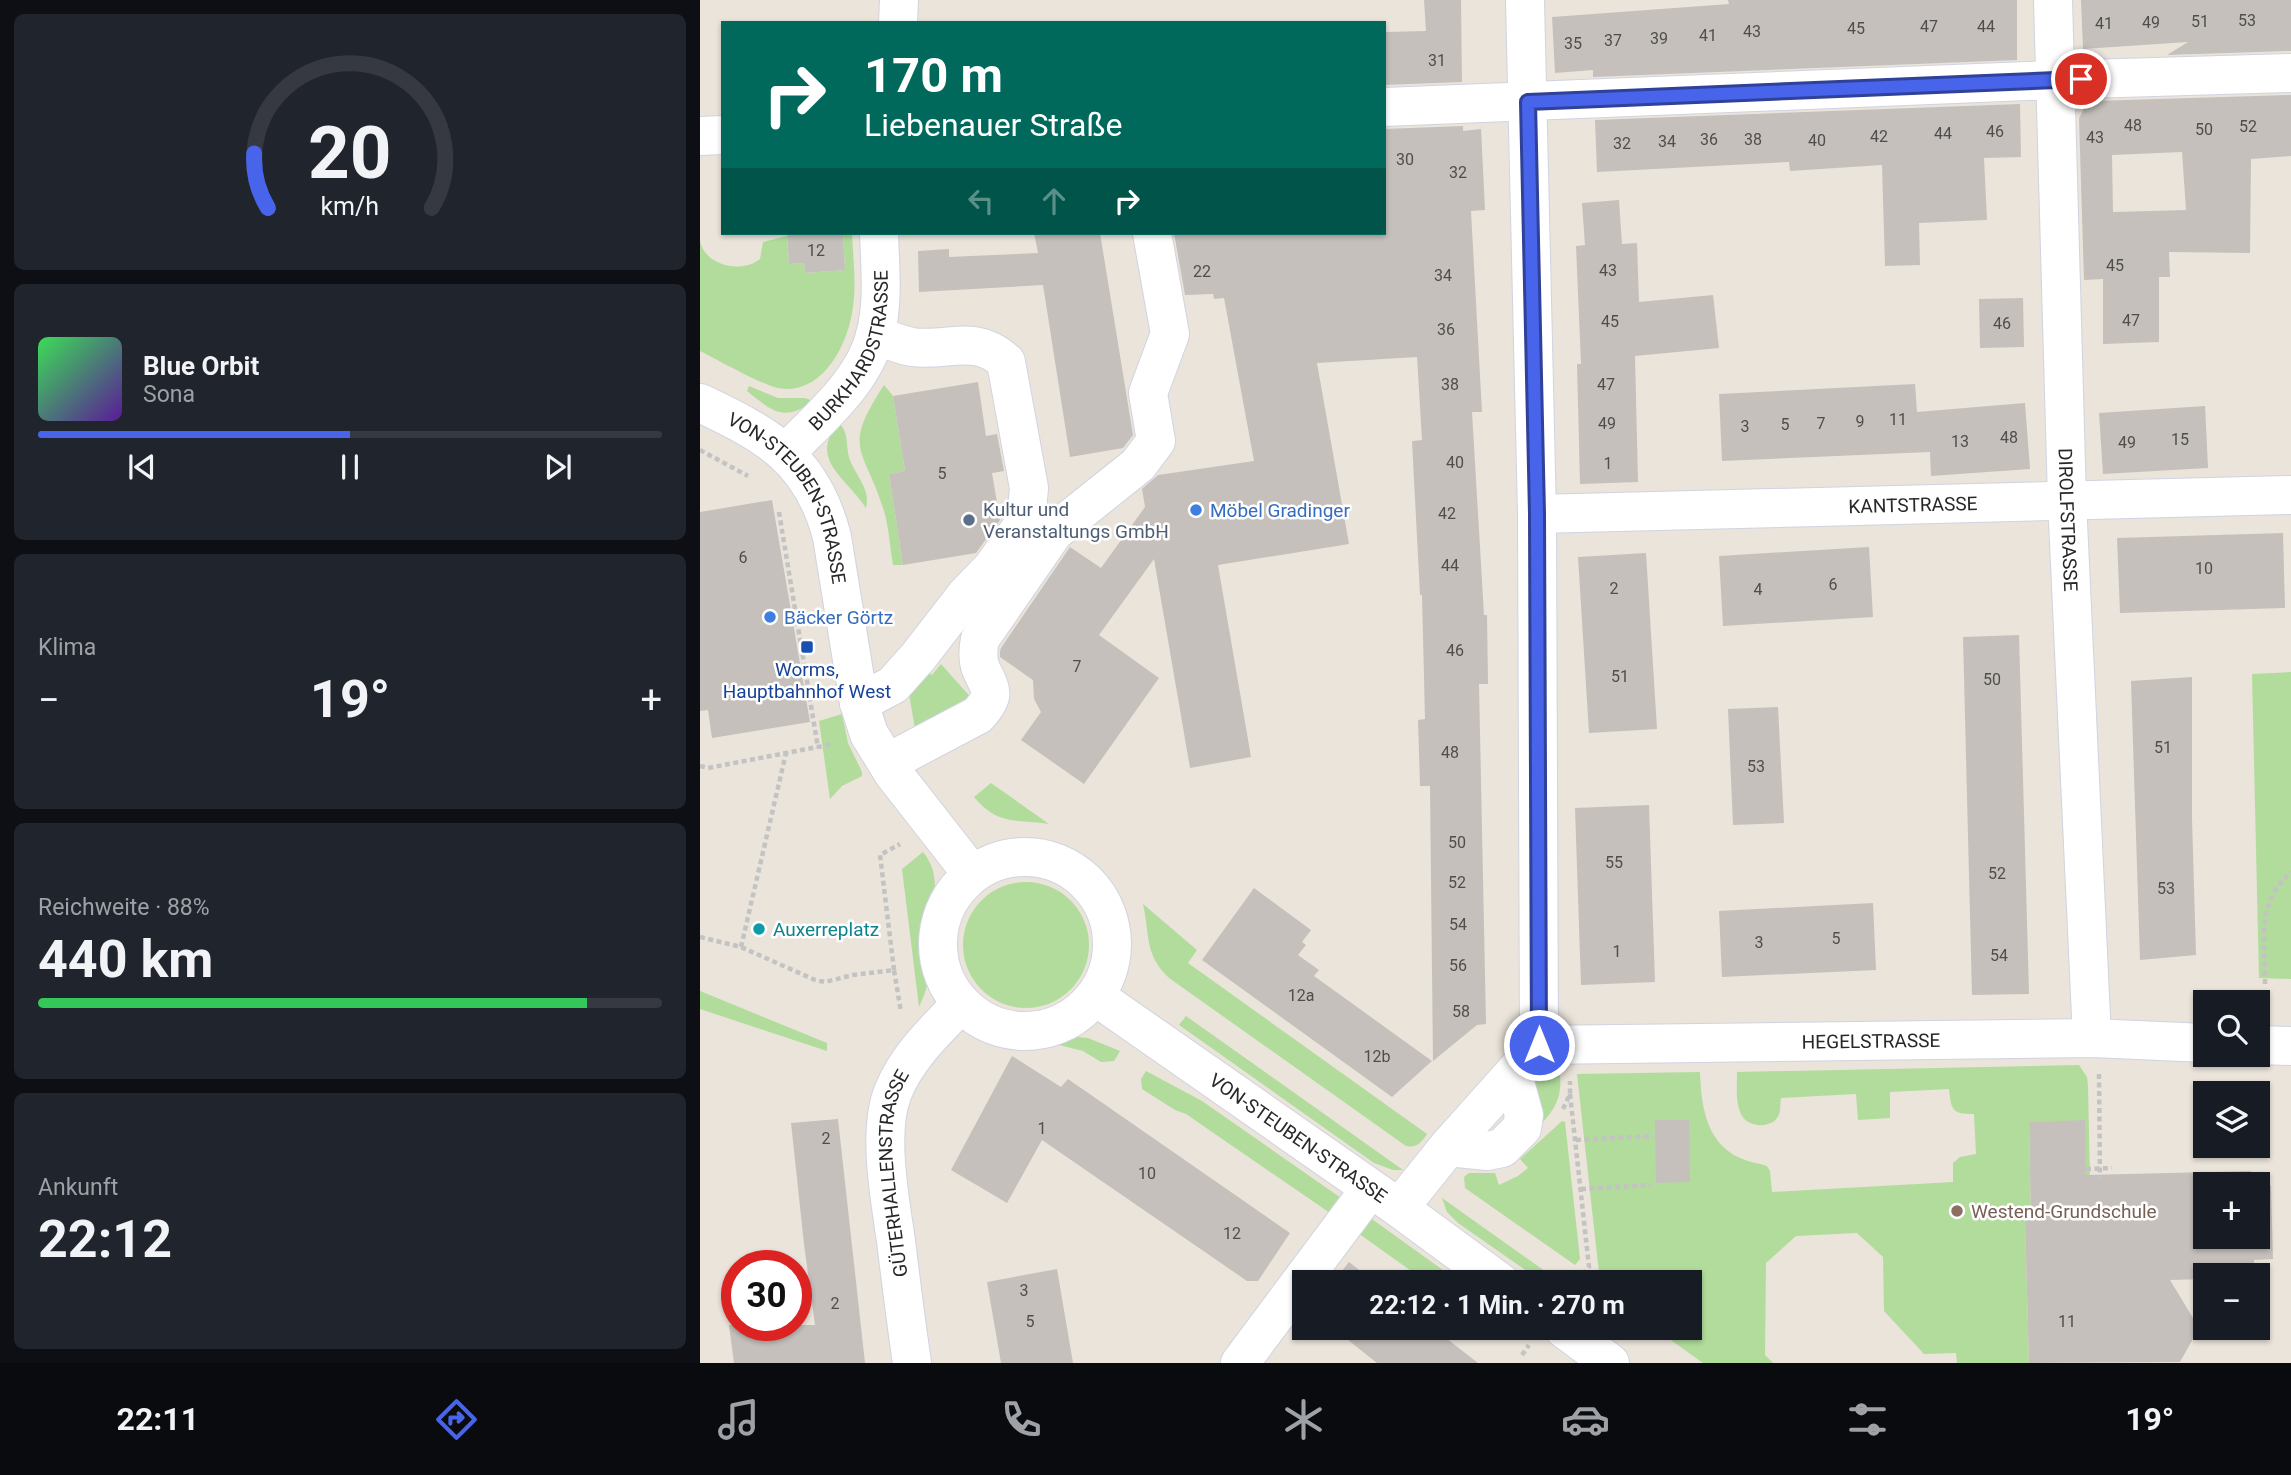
<!DOCTYPE html>
<html lang="de">
<meta charset="utf-8">
<style>
:root{--surface:#171b24;--page:#20242c;--text:#f1f3f6;--muted:#9ea1a6;--line:#363941;--accent:#4864ea}
body{margin:0;font-family:Roboto,sans-serif;background:var(--page);color:var(--text);height:100vh;display:flex;flex-direction:column;font-size:26px;white-space:nowrap}
*{box-sizing:border-box;margin:0}
p{font-size:23px;color:var(--muted)}
.icon{flex:none;width:38px;height:38px;fill:none;stroke:currentColor;stroke-width:2;stroke-linecap:round;stroke-linejoin:round}
.map{position:relative;flex:1;overflow:hidden}
.panel{display:flex;flex-direction:column;gap:14px;padding:14px;background:#0d0f14;width:700px}
.panel>*{flex:none}
.guide{position:absolute;left:21px;top:21px;width:665px;height:214px;border-radius:0px;box-shadow:0 2px 5px #0004;background:#00695c;color:#fff;overflow:hidden}
.controls{position:absolute;left:1493px;top:990px;display:grid;gap:14px}
.controls a{display:grid;place-items:center;width:77px;height:77px;border-radius:0px;background:var(--surface);box-shadow:0 2px 5px #0004;font-size:35px}
.speed{position:absolute;left:21px;top:1250px;display:flex;gap:14px;font-size:35px;font-weight:700;text-align:center}
.speed>*{display:grid;place-content:center;width:91px;height:91px;border-radius:50%;background:var(--surface);box-shadow:0 2px 5px #0004;line-height:1}
.speed .limit{border:10px solid #d22;background:#fff;color:#111}
.pin{position:absolute;display:grid;place-items:center;width:60px;height:60px;color:#fff;margin:-30px;border:4px solid #fff;border-radius:50%;box-shadow:0 2px 7px #0007}
.me{position:absolute;width:77px;margin:-38px;rotate:0deg;stroke-linejoin:round;filter:drop-shadow(0 0 5px #0008)}
.turn{display:flex;align-items:center;gap:24px;height:147px;padding:0 28px;font-size:32px}
.turn .icon{width:91px;height:91px;stroke-width:2.5}
.turn b{display:block;font-size:49px;line-height:60px}
.lanes{display:flex;align-items:center;height:66px;padding:0 28px;background:#0003;justify-content:center;gap:35px;direction:ltr}
.lanes .off{opacity:.35}
.big{font-size:52px;font-weight:700;line-height:1.1}
.panel .widget{flex:1;display:flex;flex-direction:column;justify-content:center;gap:10px;min-width:0;padding:0 24px;border-radius:10px;background:var(--page)}
.panel .dial{align-items:center;gap:0}
.dial svg{height:182px;overflow:visible;fill:none;stroke:var(--line);stroke-width:7;stroke-linecap:round;text-anchor:middle}
.dial text{fill:var(--text);stroke:none}
.song{display:flex;align-items:center;gap:21px}
.cover{width:84px;height:84px;border-radius:10px;background:linear-gradient(135deg,hsl(130 70% 55%),hsl(270 70% 35%))}
.played{height:7px;border-radius:4px;background:linear-gradient(90deg,var(--accent) 50%,var(--line) 50%)}
.keys{display:flex;justify-content:space-around;direction:ltr}
.heat{display:flex;justify-content:space-between;align-items:center;font-size:38px;direction:ltr}
.charge{height:10px;border-radius:5px;background:linear-gradient(90deg,#34c759 88%,var(--line) 0)}
.trip{position:absolute;left:592px;top:1270px;width:410px;height:70px;border-radius:0px;background:var(--surface);box-shadow:0 2px 5px #0004;font-weight:700;line-height:70px;text-align:center}
.dock{display:flex;height:112px;justify-content:space-around;align-items:center;background:#090b0e;color:var(--muted)}
.dock .icon{width:49px;height:49px}
.dock .on{color:var(--accent)}
.dock b{font-size:32px;color:var(--text)}
main{display:flex;flex:1;min-height:0}
.map>svg:first-child{display:block}
.green{fill:#b1dc9c}
.building{fill:#c5c0bb;fill-rule:evenodd}
.lines{fill:none;stroke-linecap:round;stroke-linejoin:round}
.minor-casing{stroke:#d1d3e0;stroke-width:40}
.path{stroke:#c3c3c3;stroke-width:4.5;stroke-dasharray:5 3.5;stroke-linecap:butt}
.minor{stroke:#fff;stroke-width:38}
.route-casing{stroke:#2f4198;stroke-width:18}
.route{stroke:#4864ea;stroke-width:12}
.shop-dot{fill:#3f7fe0;stroke:#fff;stroke-width:2.5}
.service-dot{fill:#5c6f8a;stroke:#fff;stroke-width:2.5}
.transit-dot{fill:#1a4fb4;stroke:#fff;stroke-width:2.5}
.culture-dot{fill:#0f9aa8;stroke:#fff;stroke-width:2.5}
.education-dot{fill:#8d6e63;stroke:#fff;stroke-width:2.5}
.labels{text-anchor:middle;dominant-baseline:central;stroke-width:5;stroke-linejoin:round;paint-order:stroke}
.number-label{font-size:16px;fill:#4f4e4d}
.street-label{font-size:19px;fill:#282828;stroke:#fff}
.service-label{font-size:19px;fill:#4e5e75;stroke:#fff;text-anchor:start}
.shop-label{font-size:19px;fill:#366cbe;stroke:#fff;text-anchor:start}
.transit-label{font-size:19px;fill:#164399;stroke:#fff}
.culture-label{font-size:19px;fill:#0d838f;stroke:#fff;text-anchor:start}
.education-label{font-size:19px;fill:#785e54;stroke:#fff;text-anchor:start}
</style>
<main>
<section class="panel">
<div class="widget dial"><svg viewBox="0 0 100 80">
<path d="M14 69A42 42 0 1 1 86 69"/>
<path d="M14 69A42 42 0 0 1 8 45" stroke="#4864ea"/>
<text x="50" y="56" font-size="32" font-weight="700">20</text>
<text x="50" y="72" font-size="11">km/h</text>
</svg></div>
<div class="widget">
<div class="song"><i class="cover"></i><div><b>Blue Orbit</b><p>Sona</p></div></div>
<div class="played"></div>
<div class="keys"><svg class="icon" aria-label="previous" viewBox="0 0 24 24"><path d="M18 5L8 12l10 7zM5 5v14"/></svg><svg class="icon" aria-label="pause" viewBox="0 0 24 24"><path d="M8 5v14M16 5v14"/></svg><svg class="icon" aria-label="next" viewBox="0 0 24 24"><path d="M6 5l10 7-10 7zM19 5v14"/></svg></div>
</div>
<div class="widget"><p>Klima</p>
<div class="heat"><a>−</a><b class="big">19°</b><a>+</a></div>
</div>
<div class="widget"><p>Reichweite · 88%</p><b class="big">440 km</b><div class="charge"></div></div>
<div class="widget"><p>Ankunft</p><b class="big">22:12</b></div>
</section>
<div class="map">
<svg width="1591" height="1363" viewBox="0 0 1591 1363">
<rect width="100%" height="100%" fill="#eae4db"/>
<g class="green">
<path d="M 143,233 L 152,233 C 153,259 157,287 152,313 C 146,349 120,396 78,388 C 58,383 20,361 0,351 L 0,241 C 5,266 42,274 60,259 L 63,242 L 87,236 L 89,264 L 104,263 L 105,273 L 145,270 Z"/>
<path d="M 184,385 L 193,396 L 205,471 L 189,474 L 203,565 L 193,565 C 190,547 189,528 184,511 C 164,446 141,451 184,385 Z"/>
<path d="M 49,386 L 78,398 L 105,398 L 113,401 C 84,423 72,411 47,391 Z"/>
<path d="M 139,423 C 150,434 145,446 150,460 C 156,476 171,490 166,508 C 148,479 107,459 139,423 Z"/>
<polygon points="241,664 274,701 215,729 208,688 222,669 232,675"/>
<polygon points="1591,672 1591,979 1559,978 1552,674"/>
<polygon points="142,714 148,743 162,772 162,776 142,786 130,799 119,721"/>
<path d="M 291,783 L 349,824 C 317,819 298,826 274,797 Z"/>
<path d="M 223,852 C 245,879 230,907 228,937 C 225,969 235,974 219,1007 L 202,869 Z"/>
<circle cx="326" cy="945" r="63"/>
<path d="M 443,904 L 497,950 L 488,963 L 727,1134 C 721,1143 717,1148 706,1146 L 469,978 C 444,954 450,935 443,904 Z"/>
<polygon points="0,991 127,1043 127,1051 0,1009"/>
<polygon points="486,1016 703,1170 704,1170 693,1170 674,1163 479,1025"/>
<polygon points="367,1036 388,1038 420,1051 414,1061 401,1062 383,1051 355,1044 354,1039"/>
<path d="M 1379,1065 L 1387,1077 L 1388,1086 L 1390,1180 L 1386,1180 L 1384,1121 L 1329,1122 L 1331,1220 L 1325,1220 L 1329,1363 L 1257,1363 L 1256,1353 L 1224,1354 L 1184,1311 L 1183,1257 L 1157,1233 L 1096,1236 L 1066,1263 L 1065,1355 L 1073,1363 L 1003,1363 L 954,1328 L 989,1328 L 989,1283 L 900,1282 L 877,1074 L 1000,1072 C 1001,1105 1006,1143 1040,1158 C 1048,1162 1058,1163 1067,1166 L 1070,1171 L 1072,1192 L 1253,1182 L 1253,1163 L 1260,1157 L 1276,1154 L 1274,1114 C 1253,1114 1251,1111 1249,1089 L 1190,1092 L 1190,1118 L 1158,1120 L 1156,1094 L 1081,1098 C 1080,1102 1081,1110 1079,1114 C 1074,1129 1049,1128 1042,1116 C 1035,1103 1037,1086 1037,1072 Z"/>
<polygon points="446,1071 502,1101 641,1198 630,1213 486,1114 475,1110 442,1089 441,1079"/>
<path d="M 860,1074 C 862,1096 856,1108 841,1124 L 834,1084 L 838,1077 Z"/>
<polygon points="862,1121 865,1122 880,1259 875,1265 765,1188 764,1177 769,1173 795,1173 799,1185 818,1176 828,1168 820,1159"/>
<polygon points="742,1198 856,1279 853,1283 844,1283 758,1223 747,1212"/>
<polygon points="669,1217 761,1283 728,1283 658,1233"/>
</g>
<g class="building">
<polygon points="724,0 761,0 762,82 684,85 684,32 726,31"/>
<polygon points="1028,0 1317,0 1317,60 893,77 893,70 855,73 852,17 1029,4"/>
<polygon points="1381,0 1591,0 1591,51 1467,55 1488,42 1383,49"/>
<path d="M 1591,95 L 1591,156 L 1551,159 L 1550,253 L 1469,252 L 1470,277 L 1459,277 L 1459,342 L 1403,344 L 1403,279 L 1384,280 L 1379,118 L 1385,107 L 1394,101 ZM 1482,152 L 1486,210 L 1413,212 L 1412,155 Z"/>
<polygon points="1320,104 1321,157 1284,158 1287,220 1219,223 1220,265 1185,266 1182,165 1090,171 1089,162 897,172 895,120"/>
<polygon points="763,126 763,131 781,129 785,210 771,211 782,412 772,412 784,615 787,615 788,684 779,684 786,1024 777,1025 733,1061 730,786 720,786 718,720 725,719 722,595 720,595 712,441 722,440 717,357 617,363 649,544 518,565 551,757 490,768 454,559 399,635 459,678 384,784 321,740 341,712 334,699 333,680 300,657 300,652 301,648 370,547 401,568 445,507 442,489 458,475 554,461 524,298 514,299 513,294 485,295 474,233 684,233 684,129"/>
<polygon points="919,200 922,244 937,243 939,302 1013,295 1019,348 935,356 938,482 880,484 877,364 881,364 876,246 885,245 882,203"/>
<polygon points="87,233 143,233 145,270 105,273 104,263 89,264"/>
<polygon points="334,233 400,233 433,435 423,448 370,457 343,285 219,292 218,251 249,249 249,257 338,253"/>
<polygon points="1323,298 1324,347 1280,348 1279,299"/>
<polygon points="278,382 286,436 297,434 304,471 292,473 300,520 276,553 203,565 189,474 205,471 193,396"/>
<polygon points="1215,384 1217,412 1325,403 1330,469 1231,476 1230,452 1022,461 1019,394"/>
<polygon points="1505,406 1508,468 1403,474 1399,413"/>
<polygon points="72,500 110,722 12,738 8,710 0,711 0,512"/>
<polygon points="1583,533 1585,608 1420,613 1417,538"/>
<polygon points="1169,547 1173,617 1023,626 1019,556"/>
<polygon points="946,553 957,729 889,733 878,557"/>
<polygon points="1319,635 1329,994 1272,995 1263,637"/>
<polygon points="1492,677 1492,818 1496,955 1440,960 1431,681"/>
<polygon points="1078,707 1084,823 1033,825 1028,709"/>
<polygon points="949,805 955,982 881,985 875,808"/>
<polygon points="554,888 611,930 602,942 606,945 598,955 619,970 614,976 732,1061 692,1097 502,960"/>
<polygon points="1173,903 1176,970 1022,977 1019,911"/>
<polygon points="312,1056 361,1087 368,1079 590,1233 558,1281 547,1281 342,1140 307,1203 251,1170"/>
<polygon points="138,1119 165,1363 34,1363 29,1325 115,1325 104,1244 91,1123"/>
<polygon points="955,1120 989,1120 990,1182 956,1183"/>
<polygon points="1385,1120 1386,1175 1551,1171 1552,1185 1505,1185 1505,1237 1558,1237 1558,1186 1571,1186 1573,1259 1554,1260 1554,1276 1505,1276 1505,1279 1470,1280 1499,1328 1480,1362 1329,1363 1325,1220 1331,1220 1329,1122"/>
<polygon points="649,1262 676,1283 632,1283"/>
<polygon points="357,1269 373,1363 301,1363 287,1282"/>
<polygon points="633,1328 733,1328 778,1363 677,1363"/>
</g>
<g class="lines">
<g class="minor-casing">
<g id="minor">
<path id="s1" d="M 1353,0 L 1367,500 L 1392,1038"/>
<polyline points="198,23 199,0"/>
<polyline points="684,107 1354,80 1591,73"/>
<polyline points="0,136 23,135"/>
<path id="s2" d="M 0,403 C 68,435 112,459 132,537 L 159,703 L 169,734 L 193,773 L 272,874"/>
<path id="s3" d="M 86,453 C 118,419 163,383 175,336 C 184,302 180,267 179,233"/>
<path id="s4" d="M 837,514 L 1591,495"/>
<path d="M 159,703 L 193,685 L 218,657 L 266,595 L 292,568 L 326,521 L 329,488 L 306,362 C 276,333 248,352 212,347 C 200,345 187,339 175,335"/>
<path d="M 187,763 L 278,715 C 297,694 291,691 281,669 C 277,659 278,649 280,639 L 354,532 L 438,465 L 456,441 L 448,393 L 470,334 L 452,233"/>
<circle cx="325" cy="944" r="87"/>
<path id="s5" d="M 395,996 L 699,1208 L 801,1283"/>
<path id="s6" d="M 839,1045 L 1392,1038 L 1505,1043"/>
<polyline points="1558,1045 1591,1046"/>
<polyline points="748,1147 787,1151 802,1148 822,1128 824,1115 813,1075"/>
<polyline points="699,1208 748,1147 839,1045 837,514 825,0"/>
<polyline points="863,1328 910,1363"/>
<path id="s7" d="M 212,1363 C 206,1322 201,1282 196,1241 C 190,1200 177,1131 193,1092 C 207,1057 235,1031 261,1004"/>
<polyline points="540,1363 670,1189"/>
</g>
</g>
<g class="path">
<polyline points="0,450 48,476"/>
<polyline points="79,512 118,748"/>
<polyline points="0,766 8,768 133,744"/>
<polyline points="0,937 41,947 115,980 125,982 153,975 194,970 201,1012"/>
<polyline points="41,947 86,753"/>
<polyline points="194,970 180,855 200,844"/>
<path d="M 1565,984 C 1566,940 1554,905 1591,872"/>
<polyline points="1399,1074 1400,1180"/>
<polyline points="870,1094 889,1267 877,1283"/>
<polyline points="863,1109 870,1094 870,1081"/>
<polyline points="876,1140 953,1136"/>
<polyline points="1386,1169 1412,1168"/>
<polyline points="881,1189 951,1185"/>
<polyline points="822,1355 829,1345"/>
</g>
<use href="#minor" class="minor"/>
</g>
<g class="lines">
<g class="route-casing">
<polyline id="route" points="839,1045 837,514 828,102 1381,79"/>
</g>
<use href="#route" class="route"/>
</g>
<g class="shop-dot">
<circle cx="496" cy="510" r="7"/>
<circle cx="70" cy="617" r="7"/>
</g>
<circle class="service-dot" cx="269" cy="520" r="7"/>
<rect class="transit-dot" x="100" y="640" width="14" height="14" rx="3.5"/>
<circle class="culture-dot" cx="59" cy="929" r="7"/>
<circle class="education-dot" cx="1257" cy="1211" r="7"/>
<g class="labels">
<g class="number-label">
<text x="1547" y="20">53</text>
<text x="1500" y="21">51</text>
<text x="1451" y="22">49</text>
<text x="1404" y="23">41</text>
<text x="1229" y="26">47</text>
<text x="1286" y="26">44</text>
<text x="1156" y="28">45</text>
<text x="1052" y="31">43</text>
<text x="1008" y="35">41</text>
<text x="959" y="38">39</text>
<text x="913" y="40">37</text>
<text x="873" y="43">35</text>
<text x="737" y="60">31</text>
<text x="1433" y="125">48</text>
<text x="1548" y="126">52</text>
<text x="1504" y="129">50</text>
<text x="1295" y="131">46</text>
<text x="1243" y="133">44</text>
<text x="1179" y="136">42</text>
<text x="1395" y="137">43</text>
<text x="1009" y="139">36</text>
<text x="1053" y="139">38</text>
<text x="1117" y="140">40</text>
<text x="967" y="141">34</text>
<text x="922" y="143">32</text>
<text x="705" y="159">30</text>
<text x="758" y="172">32</text>
<text x="116" y="250">12</text>
<text x="1415" y="265">45</text>
<text x="908" y="270">43</text>
<text x="502" y="271">22</text>
<text x="743" y="275">34</text>
<text x="1431" y="320">47</text>
<text x="910" y="321">45</text>
<text x="1302" y="323">46</text>
<text x="746" y="329">36</text>
<text x="750" y="384">38</text>
<text x="906" y="384">47</text>
<text x="1198" y="419">11</text>
<text x="1160" y="421">9</text>
<text x="907" y="423">49</text>
<text x="1121" y="423">7</text>
<text x="1085" y="424">5</text>
<text x="1045" y="426">3</text>
<text x="1309" y="437">48</text>
<text x="1480" y="439">15</text>
<text x="1260" y="441">13</text>
<text x="1427" y="442">49</text>
<text x="755" y="462">40</text>
<text x="908" y="463">1</text>
<text x="242" y="473">5</text>
<text x="747" y="513">42</text>
<text x="43" y="557">6</text>
<text x="750" y="565">44</text>
<text x="1504" y="568">10</text>
<text x="1133" y="584">6</text>
<text x="914" y="588">2</text>
<text x="1058" y="589">4</text>
<text x="755" y="650">46</text>
<text x="377" y="666">7</text>
<text x="920" y="676">51</text>
<text x="1292" y="679">50</text>
<text x="1463" y="747">51</text>
<text x="750" y="752">48</text>
<text x="1056" y="766">53</text>
<text x="757" y="842">50</text>
<text x="914" y="862">55</text>
<text x="1297" y="873">52</text>
<text x="757" y="882">52</text>
<text x="1466" y="888">53</text>
<text x="758" y="924">54</text>
<text x="1136" y="938">5</text>
<text x="1059" y="942">3</text>
<text x="917" y="951">1</text>
<text x="1299" y="955">54</text>
<text x="758" y="965">56</text>
<text x="601" y="995">12a</text>
<text x="761" y="1011">58</text>
<text x="677" y="1056">12b</text>
<text x="342" y="1128">1</text>
<text x="126" y="1138">2</text>
<text x="447" y="1173">10</text>
<text x="532" y="1233">12</text>
<text x="324" y="1290">3</text>
<text x="135" y="1303">2</text>
<text x="330" y="1321">5</text>
<text x="1367" y="1321">11</text>
</g>
<g class="street-label">
<text stroke="none"><textPath href="#s3" startOffset="126">BURKHARDSTRASSE</textPath></text>
<text stroke="none"><textPath href="#s2" startOffset="138">VON-STEUBEN-STRASSE</textPath></text>
<text stroke="none"><textPath href="#s4" startOffset="376">KANTSTRASSE</textPath></text>
<text stroke="none"><textPath href="#s1" startOffset="520">DIROLFSTRASSE</textPath></text>
<text stroke="none"><textPath href="#s6" startOffset="332">HEGELSTRASSE</textPath></text>
<text stroke="none"><textPath href="#s5" startOffset="248">VON-STEUBEN-STRASSE</textPath></text>
<text stroke="none"><textPath href="#s7" startOffset="192">GÜTERHALLENSTRASSE</textPath></text>
</g>
<g class="service-label">
<text x="283" y="509">Kultur und<tspan x="283" dy="22">Veranstaltungs GmbH</tspan></text>
</g>
<g class="shop-label">
<text x="510" y="510">Möbel Gradinger</text>
<text x="84" y="617">Bäcker Görtz</text>
</g>
<g class="transit-label">
<text x="107" y="669">Worms,<tspan x="107" dy="22">Hauptbahnhof West</tspan></text>
</g>
<g class="culture-label">
<text x="73" y="929">Auxerreplatz</text>
</g>
<g class="education-label">
<text x="1271" y="1211">Westend-Grundschule</text>
</g>
</g>
</svg>
<div class="controls">
<a><svg class="icon" aria-label="search" viewBox="0 0 24 24"><circle cx="10" cy="10" r="6"/><path d="M15 15l6 6"/></svg></a>
<a><svg class="icon" aria-label="layers" viewBox="0 0 24 24"><path d="M12 4l9 5-9 5-9-5zM3 14l9 5 9-5"/></svg></a>
<a>+</a>
<a>−</a>
</div>
<div class="speed"><div class="limit">30</div></div>
<div class="pin" style="left:1381px;top:79px;background:#d93025"><svg class="icon" aria-label="arrive" viewBox="0 0 24 24"><path d="M6 21V4h12l-3 4 3 4H6"/></svg></div>
<svg class="me" style="left:839px;top:1045px" viewBox="-20 -20 40 40"><circle r="17" fill="#4864ea" stroke="#fff" stroke-width="3"/><path d="M0-11L8 9 0 5-8 9z" fill="#fff"/></svg>
<div class="trip">22:12 · 1 Min. · 270 m</div>
<div class="guide">
<div class="turn"><svg class="icon" aria-label="right" viewBox="0 0 24 24"><path d="M7 20v-9h11M14 6l5 5-5 5"/></svg><div><b>170 m</b>Liebenauer Straße</div></div>
<div class="lanes"><svg class="icon off" aria-label="left" viewBox="0 0 24 24"><path d="M17 20v-9H6M10 6l-5 5 5 5"/></svg><svg class="icon off" aria-label="ahead" viewBox="0 0 24 24"><path d="M12 20V5M6 11l6-6 6 6"/></svg><svg class="icon" aria-label="right" viewBox="0 0 24 24"><path d="M7 20v-9h11M14 6l5 5-5 5"/></svg></div>
</div>
</div>
</main>
<nav class="dock">
<b>22:11</b>
<svg class="icon on" aria-label="directions" viewBox="0 0 24 24"><path d="M12 3l9 9-9 9-9-9zM9 14v-3h6M13 9l2 2-2 2"/></svg>
<svg class="icon" aria-label="music" viewBox="0 0 24 24"><path d="M9 18V5l10-2v13"/><circle cx="6" cy="18" r="3"/><circle cx="16" cy="16" r="3"/></svg>
<svg class="icon" aria-label="phone" viewBox="0 0 24 24"><path d="M5 4h4l2 5-3 2q2 4 5 5l2-3 5 2v4C11 20 4 13 5 4z"/></svg>
<svg class="icon" aria-label="climate" viewBox="0 0 24 24"><path d="M12 3v18M4 7l16 10M4 17L20 7"/></svg>
<svg class="icon" aria-label="car" viewBox="0 0 24 24"><path d="M5 17H2v-5l4-1 3-4h7l3 4 3 1v5h-3M9 17h6M6 11h13"/><circle cx="7" cy="17" r="2"/><circle cx="17" cy="17" r="2"/></svg>
<svg class="icon" aria-label="filters" viewBox="0 0 24 24"><path d="M4 7h16M4 17h16"/><circle cx="9" cy="7" r="2"/><circle cx="15" cy="17" r="2"/></svg>
<b>19°</b>
</nav>
